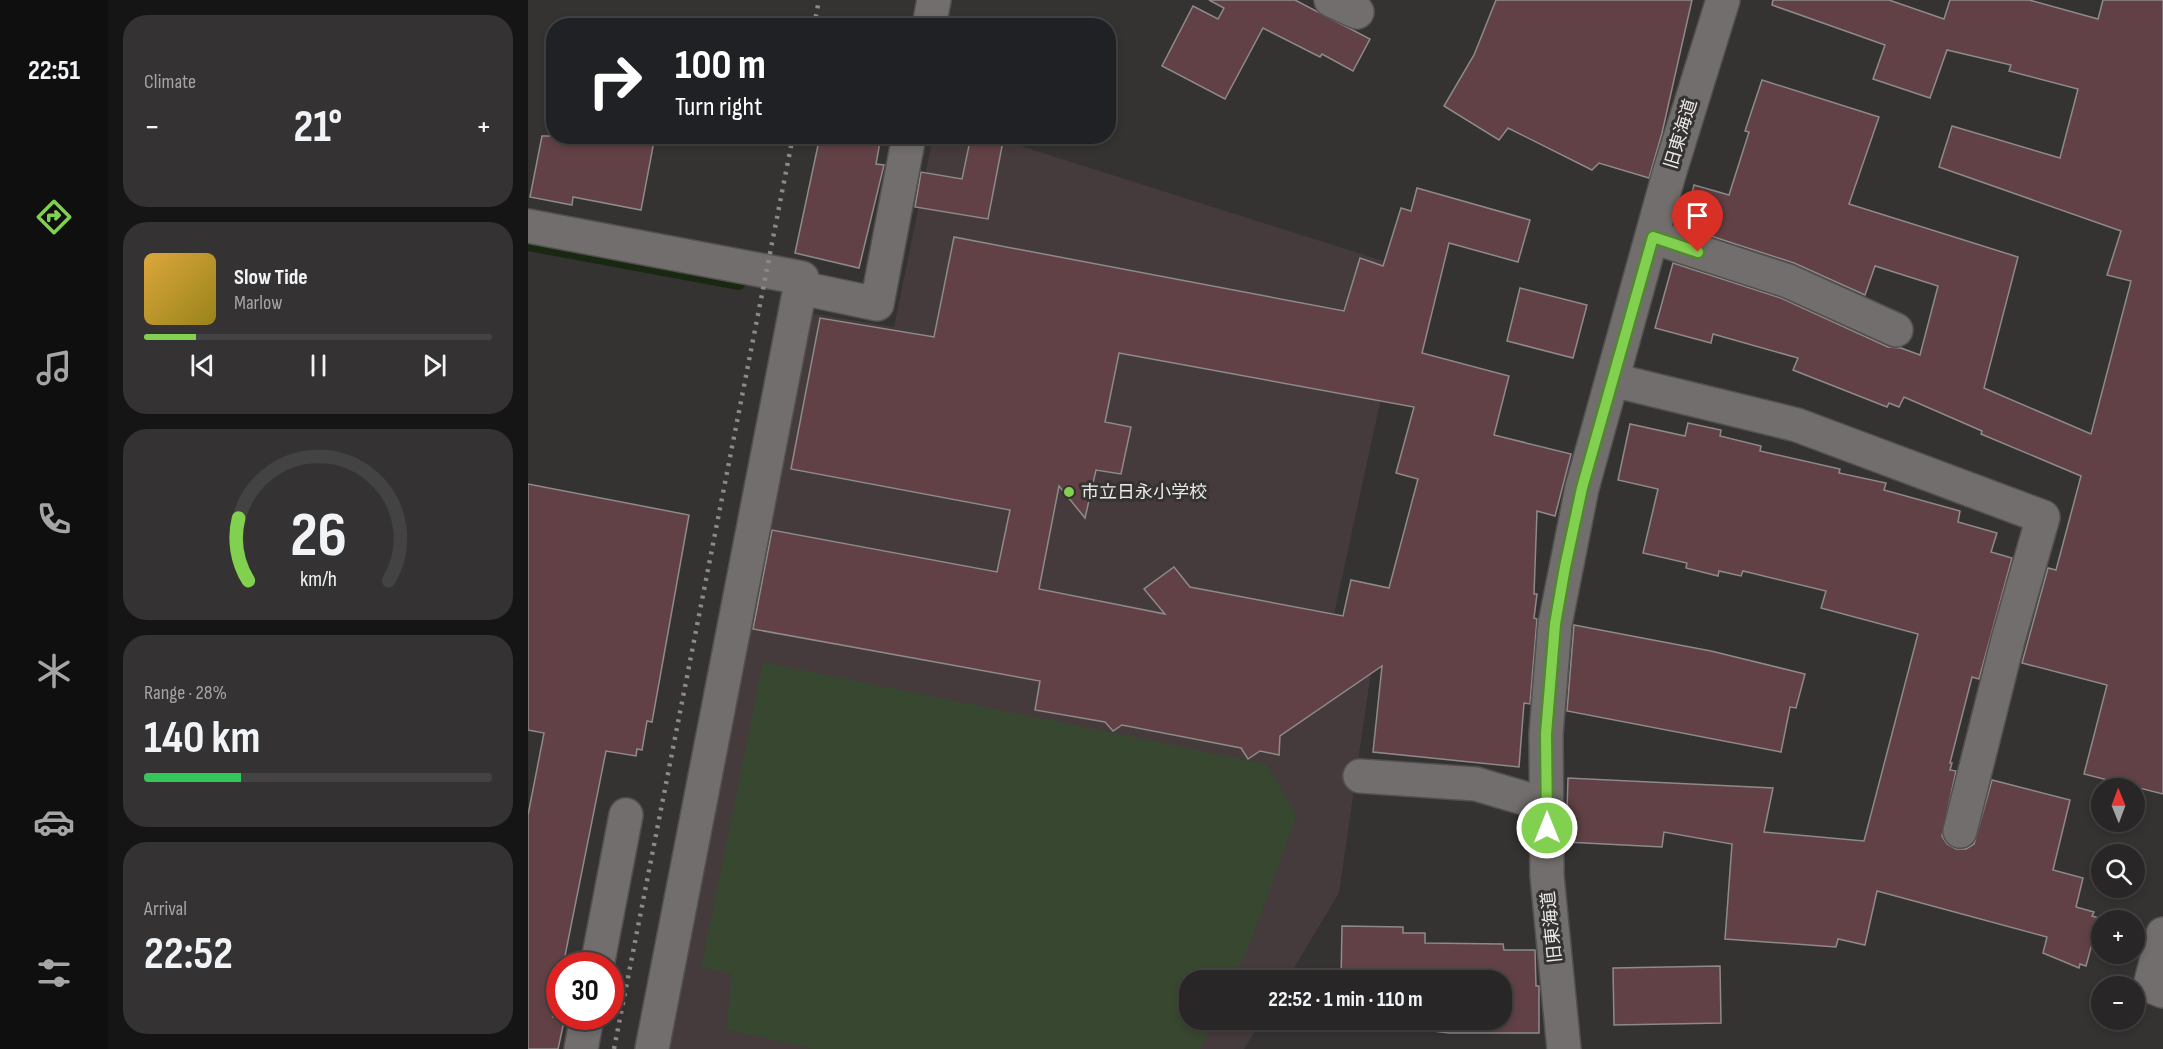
<!DOCTYPE html>
<meta charset="utf-8">
<style>
:root{--surface:#282626;--page:#343232;--text:#f1f3f6;--muted:#a5a5a7;--line:#444343;--accent:#82d04f}
body{margin:0;font-family:"Sofia Sans Condensed","Noto Sans JP",sans-serif;background:var(--page);color:var(--text);height:100vh;display:flex;flex-direction:column;font-size:22px;white-space:nowrap}
*{box-sizing:border-box;margin:0}
p{font-size:20px;color:var(--muted)}
.icon{flex:none;width:33px;height:33px;fill:none;stroke:currentColor;stroke-width:2;stroke-linecap:round;stroke-linejoin:round}
.map{position:relative;flex:1;overflow:hidden}
.details{display:flex;flex-direction:column;gap:15px;padding:15px;background:#161515;width:420px}
.details>*{flex:none}
.banner{position:absolute;left:18px;top:18px;width:570px;height:126px;border-radius:24px;box-shadow:0 3px 9px #0003,0 0 0 2px var(--line);background:#202124;color:#fff;overflow:hidden}
.needle{width:39px;rotate:359deg}
.fabs{position:absolute;left:1563px;top:778px;display:grid;gap:12px}
.fabs a{display:grid;place-items:center;width:54px;height:54px;border-radius:50%;background:var(--surface);box-shadow:0 3px 9px #0003,0 0 0 2px var(--line);font-size:30px}
.speed{position:absolute;left:18px;top:952px;display:flex;gap:12px;font-size:30px;font-weight:700;text-align:center}
.speed>*{display:grid;place-content:center;width:78px;height:78px;border-radius:50%;background:var(--surface);box-shadow:0 3px 9px #0003,0 0 0 2px var(--line);line-height:1}
.speed .limit{border:9px solid #d22;background:#fff;color:#111}
.pin{position:absolute;display:grid;place-items:center;width:51px;height:51px;color:#fff;margin:-62px -26px;border-radius:50% 50% 50% 0;rotate:-45deg;box-shadow:0 0 6px #0007}
.pin .icon{rotate:45deg}
.me{position:absolute;width:66px;margin:-33px;rotate:0deg;stroke-linejoin:round;filter:drop-shadow(0 0 4px #0008)}
.turn{display:flex;align-items:center;gap:21px;height:126px;padding:0 30px;font-size:27px}
.turn .icon{width:78px;height:78px;stroke-width:2.5}
.turn b{display:block;font-size:42px;line-height:51px}
.big{font-size:45px;font-weight:700;line-height:1.1}
.details .card{flex:1;display:flex;flex-direction:column;justify-content:center;gap:9px;min-width:0;padding:0 21px;border-radius:24px;background:var(--page)}
.details .dial{align-items:center;gap:0}
.dial svg{height:156px;overflow:visible;fill:none;stroke:var(--line);stroke-width:7;stroke-linecap:round;text-anchor:middle}
.dial text{fill:var(--text);stroke:none}
.song{display:flex;align-items:center;gap:18px}
.cover{width:72px;height:72px;border-radius:9px;background:linear-gradient(135deg,hsl(40 70% 55%),hsl(50 70% 35%))}
.played{height:6px;border-radius:3px;background:linear-gradient(90deg,var(--accent) 15%,var(--line) 15%)}
.keys{display:flex;justify-content:space-around;direction:ltr}
.heat{display:flex;justify-content:space-between;align-items:center;font-size:33px;direction:ltr}
.charge{height:9px;border-radius:4px;background:linear-gradient(90deg,#34c759 28%,var(--line) 0)}
.trip{position:absolute;left:651px;top:970px;width:333px;height:60px;border-radius:24px;background:var(--surface);box-shadow:0 3px 9px #0003,0 0 0 2px var(--line);font-weight:700;line-height:60px;text-align:center}
main{display:flex;flex:1;min-height:0}
.menu{display:flex;flex-direction:column;width:108px;justify-content:space-around;align-items:center;background:#100f0f;color:var(--muted)}
.menu .icon{width:42px;height:42px}
.menu .current{color:var(--accent)}
.menu b{font-size:27px;color:var(--text)}
.map>svg:first-child{display:block}
.built{fill:#453b3c}
.green{fill:#384730}
.lines{fill:none;stroke-linecap:round;stroke-linejoin:round}
.stream{stroke:#192810;stroke-width:12}
.building{fill:#614146;stroke:#8e8a8a;stroke-width:1.5;fill-rule:evenodd}
.minor-casing{stroke:#535050;stroke-width:36}
.minor{stroke:#726e6e;stroke-width:33}
.rail{stroke:#8c898a;stroke-width:4.5;stroke-dasharray:3 6;stroke-linecap:butt}
.route-casing{stroke:#548733;stroke-width:15}
.route{stroke:#82d04f;stroke-width:10}
.poi-dot{fill:#82d04f;stroke:#353232;stroke-width:2}
.labels{text-anchor:middle;dominant-baseline:central;stroke-width:6;stroke-linejoin:round;paint-order:stroke}
.street-label{font-size:18px;fill:#ebe8e9;stroke:#353232}
.poi-label{font-size:18px;fill:#ebe8e9;stroke:#353232;text-anchor:start}
</style>
<main>
<nav class="menu">
<b>22:51</b>
<svg class="icon current" aria-label="directions" viewBox="0 0 24 24"><path d="M12 3l9 9-9 9-9-9zM9 14v-3h6M13 9l2 2-2 2"/></svg>
<svg class="icon" aria-label="music" viewBox="0 0 24 24"><path d="M9 18V5l10-2v13"/><circle cx="6" cy="18" r="3"/><circle cx="16" cy="16" r="3"/></svg>
<svg class="icon" aria-label="phone" viewBox="0 0 24 24"><path d="M5 4h4l2 5-3 2q2 4 5 5l2-3 5 2v4C11 20 4 13 5 4z"/></svg>
<svg class="icon" aria-label="climate" viewBox="0 0 24 24"><path d="M12 3v18M4 7l16 10M4 17L20 7"/></svg>
<svg class="icon" aria-label="car" viewBox="0 0 24 24"><path d="M5 17H2v-5l4-1 3-4h7l3 4 3 1v5h-3M9 17h6M6 11h13"/><circle cx="7" cy="17" r="2"/><circle cx="17" cy="17" r="2"/></svg>
<svg class="icon" aria-label="filters" viewBox="0 0 24 24"><path d="M4 7h16M4 17h16"/><circle cx="9" cy="7" r="2"/><circle cx="15" cy="17" r="2"/></svg>
</nav>
<section class="details">
<div class="card"><p>Climate</p>
<div class="heat"><a>−</a><b class="big">21°</b><a>+</a></div>
</div>
<div class="card">
<div class="song"><i class="cover"></i><div><b>Slow Tide</b><p>Marlow</p></div></div>
<div class="played"></div>
<div class="keys"><svg class="icon" aria-label="previous" viewBox="0 0 24 24"><path d="M18 5L8 12l10 7zM5 5v14"/></svg><svg class="icon" aria-label="pause" viewBox="0 0 24 24"><path d="M8 5v14M16 5v14"/></svg><svg class="icon" aria-label="next" viewBox="0 0 24 24"><path d="M6 5l10 7-10 7zM19 5v14"/></svg></div>
</div>
<div class="card dial"><svg viewBox="0 0 100 80">
<path d="M14 69A42 42 0 1 1 86 69"/>
<path d="M14 69A42 42 0 0 1 9 37" stroke="#82d04f"/>
<text x="50" y="56" font-size="32" font-weight="700">26</text>
<text x="50" y="72" font-size="11">km/h</text>
</svg></div>
<div class="card"><p>Range · 28%</p><b class="big">140 km</b><div class="charge"></div></div>
<div class="card"><p>Arrival</p><b class="big">22:52</b></div>
</section>
<div class="map">
<svg width="1635" height="1049" viewBox="0 0 1635 1049">
<rect width="100%" height="100%" fill="#353232"/>
<polygon class="built" points="405,137 464,137 881,269 797,656 843,672 811,893 758,981 662,981 662,1020 734,1020 716,1049 139,1049 285,314 366,327"/>
<polygon class="green" points="235,662 738,764 769,815 721,946 705,981 662,981 662,1020 686,1020 672,1049 285,1049 198,1029 204,974 173,967"/>
<g class="lines">
<polyline class="stream" points="0,245 211,284"/>
</g>
<g class="building">
<polygon points="681,0 767,0 842,39 825,71 794,54 792,57 735,28 697,99 634,66 665,6 690,19 696,8"/>
<polygon points="968,0 1164,0 1134,133 1121,178 1071,163 1064,170 980,128 971,140 916,106 946,55"/>
<polygon points="1245,0 1361,0 1416,19 1422,0 1501,0 1570,19 1575,0 1635,0 1635,794 1556,774 1579,685 1494,663 1520,568 1528,570 1553,476 1453,434 1454,431 1376,397 1371,407 1361,403 1359,407 1265,370 1270,358 1185,334 1183,343 1127,328 1145,263 1253,298 1360,347 1373,348 1392,355 1410,286 1347,266 1337,295 1266,263 1155,227 1166,185 1201,195 1221,132 1217,131 1234,80 1351,117 1321,204 1490,257 1456,388 1563,434 1603,281 1579,275 1593,231 1411,167 1424,126 1532,158 1550,89 1481,71 1483,65 1419,50 1402,98 1345,79 1357,45 1244,5"/>
<polygon points="14,136 127,136 113,210 45,197 44,205 2,197"/>
<polygon points="292,136 353,136 348,164 356,165 331,268 267,253"/>
<polygon points="443,136 475,141 460,219 387,207 393,172 434,179"/>
<path d="M 889,188 L 1002,220 L 990,262 L 921,243 L 894,353 L 981,376 L 966,435 L 1043,454 L 1027,516 L 1009,511 L 1006,594 L 1009,594 L 1006,618 L 1009,619 L 1002,704 L 996,703 L 991,767 L 845,752 L 854,666 L 752,736 L 751,755 L 732,751 L 720,759 L 713,748 L 594,725 L 585,731 L 577,722 L 507,710 L 512,681 L 225,629 L 244,530 L 469,572 L 482,510 L 263,469 L 292,318 L 406,337 L 426,237 L 816,311 L 832,258 L 855,266 L 873,208 L 883,211 ZM 591,353 L 886,407 L 868,473 L 890,479 L 861,588 L 823,580 L 815,616 L 662,587 L 646,567 L 616,589 L 637,614 L 511,589 L 531,486 L 557,518 L 568,470 L 593,474 L 603,427 L 577,422 Z"/>
<polygon points="992,288 1059,305 1045,358 979,341"/>
<polygon points="1160,423 1193,430 1192,436 1233,446 1232,451 1312,469 1311,473 1358,483 1356,490 1432,511 1430,522 1469,533 1463,552 1484,558 1451,679 1444,677 1422,763 1424,763 1422,770 1428,771 1414,836 1419,844 1428,849 1438,849 1446,844 1464,780 1542,800 1525,870 1555,878 1548,907 1566,912 1564,916 1571,918 1558,966 1552,964 1551,968 1515,953 1519,937 1349,891 1337,945 1310,939 1308,947 1197,939 1204,844 1136,832 1134,847 1038,842 1040,778 1245,788 1236,832 1336,841 1390,634 1293,608 1298,591 1215,571 1213,576 1191,571 1190,576 1158,568 1159,563 1115,553 1130,489 1090,480 1102,424 1157,436"/>
<polygon points="0,484 161,515 124,722 119,721 114,750 109,749 108,756 78,751 35,966 32,966 32,985 25,1017 37,1017 30,1049 0,1049 0,815 16,733 0,730"/>
<polygon points="1046,625 1183,651 1277,674 1268,708 1262,707 1253,752 1039,711"/>
<polygon points="814,926 875,927 875,933 897,933 897,943 975,944 976,950 1007,950 1008,986 1011,986 1011,1033 921,1033 897,1030 894,1020 974,1020 974,981 813,981"/>
<polygon points="1192,966 1193,1023 1086,1025 1085,968"/>
</g>
<g class="lines">
<g class="minor-casing">
<g id="minor">
<polyline points="803,0 829,12"/>
<polyline points="401,26 406,0"/>
<polyline points="0,226 274,278 124,1049"/>
<polyline points="1125,237 1260,281 1368,330"/>
<polyline points="273,288 349,304 381,136"/>
<polyline points="1085,380 1269,425 1515,517 1480,640 1432,831"/>
<polyline points="832,776 948,784 1019,805"/>
<polyline points="1635,934 1622,986 1635,991"/>
<polyline points="69,966 98,815"/>
<polyline points="53,1049 59,1017"/>
<polyline points="1036,1049 1019,876 1018,734 1027,624 1054,488 1141,174 1195,0"/>
</g>
</g>
<use href="#minor" class="minor"/>
<g class="rail">
<polyline points="286,26 291,0"/>
<polyline points="86,1049 265,136"/>
</g>
</g>
<g class="lines">
<g class="route-casing">
<polyline id="route" points="1019,828 1018,734 1027,624 1037,567 1054,488 1125,237 1170,252"/>
</g>
<use href="#route" class="route"/>
</g>
<circle class="poi-dot" cx="541" cy="492" r="6"/>
<g class="labels">
<g class="street-label">
<text transform="translate(1153 134) rotate(-73)">旧東海道</text>
<text transform="translate(1024 927) rotate(-96)">旧東海道</text>
</g>
<g class="poi-label">
<text x="553" y="492">市立日永小学校</text>
</g>
</g>
</svg>
<div class="fabs">
<a><svg class="needle" viewBox="-14 -14 28 28"><path d="M0-13l5 13h-10z" fill="#e53935"/><path d="M0 13l5-13h-10z" fill="#a5a5a7"/></svg></a>
<a><svg class="icon" aria-label="search" viewBox="0 0 24 24"><circle cx="10" cy="10" r="6"/><path d="M15 15l6 6"/></svg></a>
<a>+</a>
<a>−</a>
</div>
<div class="speed"><div class="limit">30</div></div>
<div class="pin" style="left:1170px;top:252px;background:#d93025"><svg class="icon" aria-label="arrive" viewBox="0 0 24 24"><path d="M6 21V4h12l-3 4 3 4H6"/></svg></div>
<svg class="me" style="left:1019px;top:828px" viewBox="-20 -20 40 40"><circle r="17" fill="#82d04f" stroke="#fff" stroke-width="3"/><path d="M0-11L8 9 0 5-8 9z" fill="#fff"/></svg>
<div class="trip">22:52 · 1 min · 110 m</div>
<div class="banner">
<div class="turn"><svg class="icon" aria-label="right" viewBox="0 0 24 24"><path d="M7 20v-9h11M14 6l5 5-5 5"/></svg><div><b>100 m</b>Turn right</div></div>
</div>
</div>
</main>
